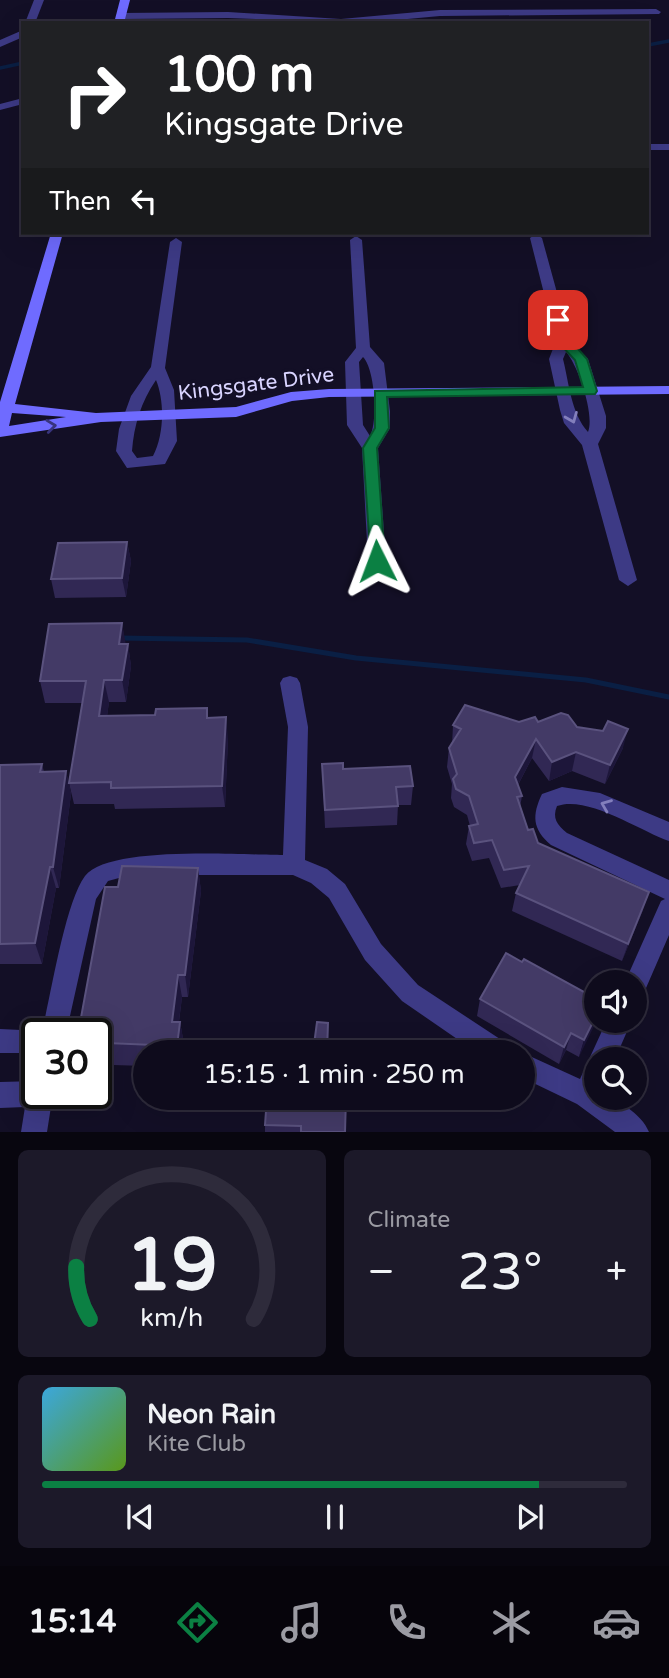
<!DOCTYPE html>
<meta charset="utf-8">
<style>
:root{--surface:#0e0b1c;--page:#1c1929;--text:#f1f3f6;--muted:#9b9ba3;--line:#2e2b3b;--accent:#0b8043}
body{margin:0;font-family:"Varela Round",sans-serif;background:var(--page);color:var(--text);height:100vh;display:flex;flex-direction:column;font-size:26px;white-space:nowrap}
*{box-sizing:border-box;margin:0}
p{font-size:23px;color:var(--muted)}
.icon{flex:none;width:38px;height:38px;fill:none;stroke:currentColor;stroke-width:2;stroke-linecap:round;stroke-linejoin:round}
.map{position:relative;height:1132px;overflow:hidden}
.side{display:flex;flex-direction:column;gap:18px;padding:18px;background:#08060f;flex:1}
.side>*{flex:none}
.top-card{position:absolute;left:21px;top:21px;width:628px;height:214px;border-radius:0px;box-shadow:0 7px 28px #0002,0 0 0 2px var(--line);background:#202124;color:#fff;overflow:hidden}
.controls{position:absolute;left:584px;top:970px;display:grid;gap:14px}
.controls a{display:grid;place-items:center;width:63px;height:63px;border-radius:50%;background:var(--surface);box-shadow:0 7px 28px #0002,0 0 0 2px var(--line);font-size:35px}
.speed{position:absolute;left:21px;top:1018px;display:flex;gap:14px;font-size:35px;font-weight:700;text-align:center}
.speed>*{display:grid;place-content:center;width:91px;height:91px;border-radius:50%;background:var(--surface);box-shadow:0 7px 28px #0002,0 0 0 2px var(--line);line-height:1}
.speed .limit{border:4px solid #111;border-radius:10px;background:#fff;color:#111}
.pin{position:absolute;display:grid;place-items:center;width:60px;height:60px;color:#fff;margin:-30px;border-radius:14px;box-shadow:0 4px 10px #0006}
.me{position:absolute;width:77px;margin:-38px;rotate:357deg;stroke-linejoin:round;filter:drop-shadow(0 0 5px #0008)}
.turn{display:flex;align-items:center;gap:24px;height:147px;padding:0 28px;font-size:32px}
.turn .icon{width:91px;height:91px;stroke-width:2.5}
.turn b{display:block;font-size:49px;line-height:60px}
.then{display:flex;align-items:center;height:66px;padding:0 28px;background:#0003;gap:14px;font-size:26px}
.big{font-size:52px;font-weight:600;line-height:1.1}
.side .card{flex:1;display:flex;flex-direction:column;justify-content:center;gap:10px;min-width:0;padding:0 24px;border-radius:10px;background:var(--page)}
.side .dial{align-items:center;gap:0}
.dial svg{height:182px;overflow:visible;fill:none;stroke:var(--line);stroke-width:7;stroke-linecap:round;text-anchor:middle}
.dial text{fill:var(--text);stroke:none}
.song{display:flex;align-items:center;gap:21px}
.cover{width:84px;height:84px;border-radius:10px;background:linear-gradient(135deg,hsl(200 70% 55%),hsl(90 70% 35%))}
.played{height:7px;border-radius:4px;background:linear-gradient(90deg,var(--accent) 85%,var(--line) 85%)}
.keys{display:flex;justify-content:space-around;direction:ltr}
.heat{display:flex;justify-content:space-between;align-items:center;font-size:38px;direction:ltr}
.side .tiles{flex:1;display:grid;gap:18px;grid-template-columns:1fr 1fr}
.card:last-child{grid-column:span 2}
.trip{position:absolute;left:133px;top:1040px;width:402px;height:70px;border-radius:35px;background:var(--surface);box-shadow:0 7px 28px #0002,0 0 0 2px var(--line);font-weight:600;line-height:70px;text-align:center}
.tab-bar{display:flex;height:112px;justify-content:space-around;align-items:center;background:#06040b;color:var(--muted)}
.tab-bar .icon{width:49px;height:49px}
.tab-bar .active{color:var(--accent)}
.tab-bar b{font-size:32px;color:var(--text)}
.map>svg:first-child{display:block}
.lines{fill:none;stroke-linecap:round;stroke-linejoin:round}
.stream-far1{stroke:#0a1f44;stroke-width:3.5}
.stream{stroke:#0a1f44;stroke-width:5}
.street{fill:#3d3a85;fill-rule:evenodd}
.secondary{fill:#6f6bff;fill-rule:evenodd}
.wall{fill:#312854}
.shaded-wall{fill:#1d163a}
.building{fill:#433a66;stroke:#5a527e;stroke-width:2}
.oneway{stroke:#837fbc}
.oneway2{stroke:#38347d}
.route{fill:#0b8043;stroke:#07532c;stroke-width:2}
.labels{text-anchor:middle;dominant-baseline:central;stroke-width:7;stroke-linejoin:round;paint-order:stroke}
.street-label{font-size:21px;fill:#d9d4ff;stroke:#130f26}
</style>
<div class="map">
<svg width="669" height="1132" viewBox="0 0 669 1132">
<rect width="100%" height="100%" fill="#130f26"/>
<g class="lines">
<g class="stream-far1">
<polyline points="648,45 669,41"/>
<polyline points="0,68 23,63"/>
</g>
<polyline class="stream" points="119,638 247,640 356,658 586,680 669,697"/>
<g class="street">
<polygon points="34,0 44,0 35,23 25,23"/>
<polygon points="656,9 661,12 659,14 440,16 364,23 228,18 121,19 116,16 121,13 228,12 341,19 440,10"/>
<polygon points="23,30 23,37 0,47 0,40"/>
<polygon points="23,98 23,104 0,110 0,104"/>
<rect x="648" y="144" width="21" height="6"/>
<path d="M 536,234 L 542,238 L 570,340 L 588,359 L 606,416 L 606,428 L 598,444 L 637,580 L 628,586 L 619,580 L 582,445 L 564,423 L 560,410 L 549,359 L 556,341 L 530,238 ZM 566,352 C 578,365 595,415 588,432 C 571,413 569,383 563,359 Z"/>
<path d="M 356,236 L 362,240 L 370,347 L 384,363 L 390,411 L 390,428 L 378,448 L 386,561 L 377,567 L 368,561 L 362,448 L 347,425 L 345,362 L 356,348 L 350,240 ZM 363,357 C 375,369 378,421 370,436 L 363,425 L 359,362 Z"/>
<path d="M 176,238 L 182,242 L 165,368 L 174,390 L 177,441 L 165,464 L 127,468 L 116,451 L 119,429 L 131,396 L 151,367 L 170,242 ZM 156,380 C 165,402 164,435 153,456 L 137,458 L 132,451 C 134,425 141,402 156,380 Z"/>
<path d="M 290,676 L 297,678 L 300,683 L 308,727 L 305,860 L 327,869 L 345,884 L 381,944 L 418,985 L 506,1043 L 509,1052 L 476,1052 L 402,1001 L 365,960 L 329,898 L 311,883 L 293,875 L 130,875 L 108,881 L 96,899 L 66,1034 L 37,1034 L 37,1053 L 0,1053 L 0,1029 L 42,1031 C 51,995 65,903 85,876 C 108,845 243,855 283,855 L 288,727 L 280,683 L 283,678 Z"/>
<path d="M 562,787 L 600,793 L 669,822 L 669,841 C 640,831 588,795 557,806 C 552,818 557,825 567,833 L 669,880 L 669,935 L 643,995 L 635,998 L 635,982 L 625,982 L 661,901 L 665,899 L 551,845 C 532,829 532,815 542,794 Z"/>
<path d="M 607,1020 L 632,1020 L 615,1059 L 597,1059 L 597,1097 C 616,1097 642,1114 649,1132 L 615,1132 L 577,1104 L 523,1078 L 523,1053 L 580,1079 Z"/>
<polygon points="37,1081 37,1094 53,1094 47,1132 21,1132 25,1107 0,1108 0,1082"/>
</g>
<g class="secondary">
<polygon points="120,0 130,0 124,23 114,23"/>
<path d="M 51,233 L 63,233 L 15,404 L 96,413 L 236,407 L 291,392 L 329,389 L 669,386 L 669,394 L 329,397 L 292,401 L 236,417 L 101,422 L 0,437 L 0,402 ZM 12,413 L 66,417 L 9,426 Z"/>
</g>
</g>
<g class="wall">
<polygon points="127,542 131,561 126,597 55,598 51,579"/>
<polygon points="122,623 125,644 128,644 131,666 126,702 109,702 107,716 208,718 228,739 225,807 115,809 114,804 74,804 69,783 82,703 45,703 40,681"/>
<polygon points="538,722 577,727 623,748 605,784 572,771 549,781 532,758 518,785 522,796 520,807 528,830 538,843 643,910 622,961 512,911 516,893 520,885 501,888 489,858 472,861 466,844 469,826 470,826 467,815 454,807 451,798 452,784 447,767 449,748 452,745 453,725"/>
<polygon points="42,764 44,772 66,771 71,794 59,888 56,888 42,964 0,964 0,765"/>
<polygon points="322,764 413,786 411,805 398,805 397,825 325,828"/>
<polygon points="198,868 201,891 188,997 182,997 179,1022 180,1022 184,1044 183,1052 145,1052 145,1066 113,1065 111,1075 96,1074 96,1034 118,887"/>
<polygon points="522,962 597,999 579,1057 566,1050 559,1064 477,1016 480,999"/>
<polygon points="223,1097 346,1097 345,1132 265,1132 265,1125 266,1104 224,1103"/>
</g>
<g class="shaded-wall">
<polygon points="127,542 131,561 126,597 122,578"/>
<polygon points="122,623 126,645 119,644"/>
<polygon points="128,644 131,666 126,702 122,680"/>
<polygon points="104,680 109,702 104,738 99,716"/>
<polygon points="226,717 228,739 225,807 222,786"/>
<polygon points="628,729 623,748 605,784 610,765"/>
<polygon points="536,739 532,758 512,796 515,777"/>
<polygon points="576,752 572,771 549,781 552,762"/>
<polygon points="66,771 71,794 59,888 53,867"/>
<polygon points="50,867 56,888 42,964 35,943"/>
<polygon points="198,868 201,891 188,997 185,975"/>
<polygon points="649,892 643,910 622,961 628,944"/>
<polygon points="178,975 182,997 176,1044 172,1022"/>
<polygon points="597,1014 597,1020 579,1057 584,1040"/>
<polygon points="180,1022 184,1044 183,1052 178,1052 177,1046"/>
<polygon points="571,1033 566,1050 559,1064 564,1047"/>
<polygon points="107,1043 113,1065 111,1075 105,1053"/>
</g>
<g class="building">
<polygon points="127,542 122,578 51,579 58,543"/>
<polygon points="122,623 119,644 128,644 122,680 104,680 99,716 155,715 156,709 207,708 207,718 226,717 222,786 111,788 111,782 69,783 86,681 40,681 49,624"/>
<polygon points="465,705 519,722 535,717 538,722 561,713 568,715 577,727 603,731 608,721 628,729 610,765 576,752 552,762 536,739 515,777 522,796 517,797 528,830 533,829 538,843 649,892 628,944 516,893 529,866 504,870 492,840 474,843 469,826 478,824 469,796 456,789 453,779 457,774 449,748 461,729 453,725"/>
<polygon points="343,763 343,769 410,766 413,786 396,787 398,806 325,810 322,764"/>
<polygon points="42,764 40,772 66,771 53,867 50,867 35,943 0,944 0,765"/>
<polygon points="122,866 198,868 185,975 178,975 172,1022 180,1022 177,1046 107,1043 105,1053 96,1053 96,1034 78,1034 105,887 118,887"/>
<polygon points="506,953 522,962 524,959 597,999 597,1014 584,1040 571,1033 564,1047 480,999"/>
<polygon points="317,1022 328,1023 327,1052 313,1052"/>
<polygon points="225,1051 266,1052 225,1052"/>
<polygon points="267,1097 346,1097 345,1132 301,1132 301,1126 265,1125"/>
</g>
<defs><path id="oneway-chevron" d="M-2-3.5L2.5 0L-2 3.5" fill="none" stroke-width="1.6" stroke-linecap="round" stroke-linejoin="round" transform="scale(1.75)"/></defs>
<g class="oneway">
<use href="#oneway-chevron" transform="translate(572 418) rotate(68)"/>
<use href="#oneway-chevron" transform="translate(606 805) rotate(-158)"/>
</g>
<use class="oneway2" href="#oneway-chevron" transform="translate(51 426) rotate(-7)"/>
<polygon class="route" points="558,316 564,320 570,340 587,359 597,391 595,394 387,397 389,428 377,448 385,561 377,566 371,565 363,448 375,428 375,391 583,387 575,360 557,341 551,320"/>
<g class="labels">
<g class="street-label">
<text transform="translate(256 384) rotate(-7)">Kingsgate Drive</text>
</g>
</g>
</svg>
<div class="controls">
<a><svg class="icon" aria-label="sound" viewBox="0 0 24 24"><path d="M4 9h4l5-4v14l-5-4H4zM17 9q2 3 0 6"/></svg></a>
<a><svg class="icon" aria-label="search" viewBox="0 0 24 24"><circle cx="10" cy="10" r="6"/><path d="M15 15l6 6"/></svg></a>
</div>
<div class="speed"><div class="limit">30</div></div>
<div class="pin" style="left:558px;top:320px;background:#d93025"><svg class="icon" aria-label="arrive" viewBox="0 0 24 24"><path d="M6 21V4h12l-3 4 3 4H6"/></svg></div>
<svg class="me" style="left:377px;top:561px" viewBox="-20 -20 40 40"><path d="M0-17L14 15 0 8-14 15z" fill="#0b8043" stroke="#fff" stroke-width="4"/></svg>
<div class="trip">15:15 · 1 min · 250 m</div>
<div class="top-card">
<div class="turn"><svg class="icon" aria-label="right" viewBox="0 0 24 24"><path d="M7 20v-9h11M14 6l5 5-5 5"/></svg><div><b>100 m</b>Kingsgate Drive</div></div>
<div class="then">Then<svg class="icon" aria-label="left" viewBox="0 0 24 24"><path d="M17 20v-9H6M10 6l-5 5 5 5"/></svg></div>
</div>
</div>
<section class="side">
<div class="tiles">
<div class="card dial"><svg viewBox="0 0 100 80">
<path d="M14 69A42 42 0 1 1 86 69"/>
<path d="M14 69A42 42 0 0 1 8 46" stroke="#0b8043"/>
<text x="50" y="56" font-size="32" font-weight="700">19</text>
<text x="50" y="72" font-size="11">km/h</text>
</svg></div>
<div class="card"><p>Climate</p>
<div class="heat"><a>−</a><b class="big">23°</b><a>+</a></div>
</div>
<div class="card">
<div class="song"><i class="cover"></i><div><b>Neon Rain</b><p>Kite Club</p></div></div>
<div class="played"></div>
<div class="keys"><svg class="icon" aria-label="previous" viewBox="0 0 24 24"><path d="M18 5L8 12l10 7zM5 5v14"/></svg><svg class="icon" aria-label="pause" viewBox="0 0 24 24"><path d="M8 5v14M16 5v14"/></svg><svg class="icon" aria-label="next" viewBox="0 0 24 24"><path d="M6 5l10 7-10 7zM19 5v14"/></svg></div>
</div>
</div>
</section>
<nav class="tab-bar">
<b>15:14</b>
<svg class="icon active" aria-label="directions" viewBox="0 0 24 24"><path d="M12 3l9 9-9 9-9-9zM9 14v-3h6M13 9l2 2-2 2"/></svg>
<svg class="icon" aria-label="music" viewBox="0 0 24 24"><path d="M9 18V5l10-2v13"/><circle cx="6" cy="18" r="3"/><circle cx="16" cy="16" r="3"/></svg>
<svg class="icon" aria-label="phone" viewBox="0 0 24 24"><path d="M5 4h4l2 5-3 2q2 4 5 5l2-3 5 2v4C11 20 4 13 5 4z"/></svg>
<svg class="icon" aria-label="climate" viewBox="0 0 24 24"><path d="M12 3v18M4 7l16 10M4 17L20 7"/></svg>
<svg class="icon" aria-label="car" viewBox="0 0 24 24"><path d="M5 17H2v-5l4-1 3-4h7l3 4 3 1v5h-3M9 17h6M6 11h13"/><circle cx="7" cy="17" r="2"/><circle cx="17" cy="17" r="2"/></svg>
</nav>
